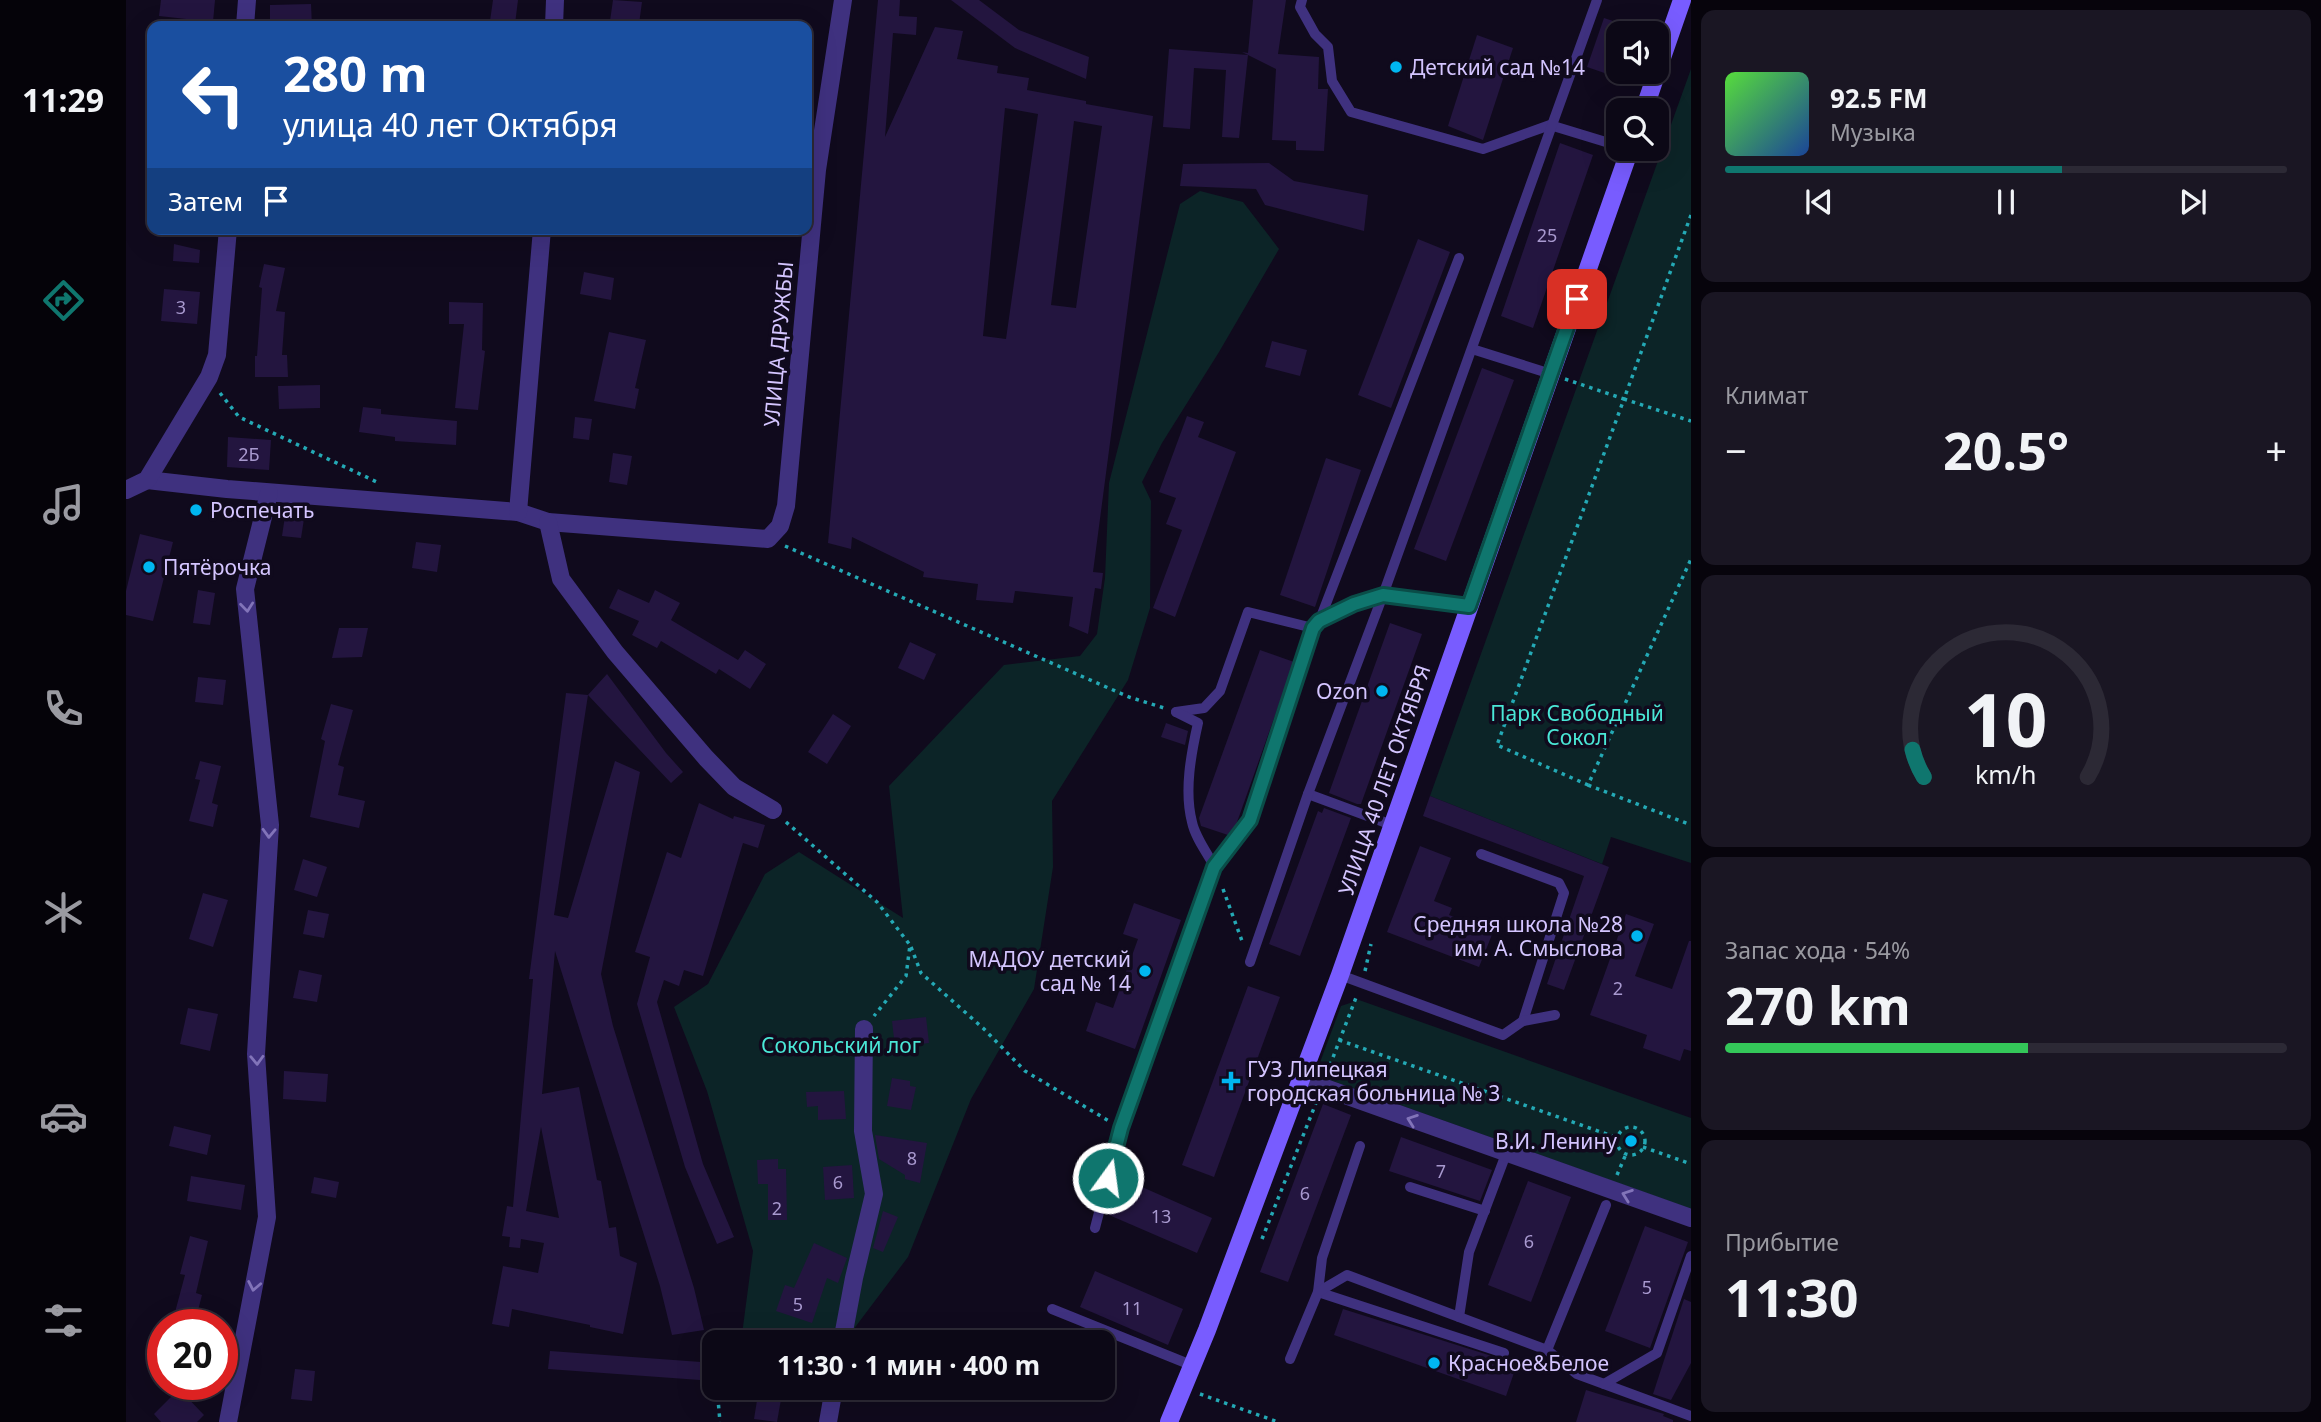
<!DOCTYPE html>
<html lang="ru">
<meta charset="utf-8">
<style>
:root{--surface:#0c0816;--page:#1a1623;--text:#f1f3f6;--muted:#9a9aa1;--line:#2c2935;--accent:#0f766e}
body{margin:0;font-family:"Noto Sans",sans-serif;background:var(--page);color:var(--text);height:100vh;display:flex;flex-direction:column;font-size:26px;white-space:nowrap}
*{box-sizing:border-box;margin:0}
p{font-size:23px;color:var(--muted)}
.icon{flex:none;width:38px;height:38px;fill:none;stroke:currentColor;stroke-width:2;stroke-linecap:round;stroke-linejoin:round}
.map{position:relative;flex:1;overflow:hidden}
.drawer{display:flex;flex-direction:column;gap:10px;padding:10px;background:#07040c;width:630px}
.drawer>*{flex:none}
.hud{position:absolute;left:21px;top:21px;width:665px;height:214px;border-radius:14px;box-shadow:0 7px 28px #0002,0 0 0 2px var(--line);background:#1a4fa0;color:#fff;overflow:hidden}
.tools{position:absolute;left:1480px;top:21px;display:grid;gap:14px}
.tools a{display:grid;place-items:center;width:63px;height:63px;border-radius:14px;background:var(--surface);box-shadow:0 7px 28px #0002,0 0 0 2px var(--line);font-size:35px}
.speed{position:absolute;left:21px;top:1309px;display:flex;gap:14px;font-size:35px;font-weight:700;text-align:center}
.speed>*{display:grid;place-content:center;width:91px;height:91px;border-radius:50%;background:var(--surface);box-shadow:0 7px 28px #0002,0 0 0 2px var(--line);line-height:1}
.speed .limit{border:10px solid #d22;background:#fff;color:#111}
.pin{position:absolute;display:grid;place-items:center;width:60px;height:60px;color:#fff;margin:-30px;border-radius:14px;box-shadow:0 4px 10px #0006}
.me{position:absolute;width:77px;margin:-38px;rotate:14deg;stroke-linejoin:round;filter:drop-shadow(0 0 5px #0008)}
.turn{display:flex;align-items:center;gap:24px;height:147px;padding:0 21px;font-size:32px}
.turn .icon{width:91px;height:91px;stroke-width:2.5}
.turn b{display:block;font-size:49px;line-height:60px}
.then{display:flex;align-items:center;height:66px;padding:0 21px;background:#0003;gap:14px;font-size:26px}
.big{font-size:52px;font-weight:700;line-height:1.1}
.drawer .tile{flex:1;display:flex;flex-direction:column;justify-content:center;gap:10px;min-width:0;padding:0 24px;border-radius:14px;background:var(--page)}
.drawer .dial{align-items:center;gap:0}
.dial svg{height:182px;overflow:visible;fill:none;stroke:var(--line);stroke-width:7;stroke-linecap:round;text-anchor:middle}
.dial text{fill:var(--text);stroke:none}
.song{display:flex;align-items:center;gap:21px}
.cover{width:84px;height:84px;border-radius:10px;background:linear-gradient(135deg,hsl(110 70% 55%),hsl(220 70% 35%))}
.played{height:7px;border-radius:4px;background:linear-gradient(90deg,var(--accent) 60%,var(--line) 60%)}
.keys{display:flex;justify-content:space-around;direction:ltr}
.heat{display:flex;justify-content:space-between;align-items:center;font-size:38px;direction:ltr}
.charge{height:10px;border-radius:5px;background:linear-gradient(90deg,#34c759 54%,var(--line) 0)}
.trip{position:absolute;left:576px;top:1330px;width:413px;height:70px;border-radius:14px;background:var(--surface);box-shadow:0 7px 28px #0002,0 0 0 2px var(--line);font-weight:700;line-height:70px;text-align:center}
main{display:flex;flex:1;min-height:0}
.menu{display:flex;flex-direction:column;width:126px;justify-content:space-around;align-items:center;background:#050309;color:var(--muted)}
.menu .icon{width:49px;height:49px}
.menu .selected{color:var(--accent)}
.menu b{font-size:32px;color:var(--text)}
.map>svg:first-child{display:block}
.green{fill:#0c2427}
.building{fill:#23153f;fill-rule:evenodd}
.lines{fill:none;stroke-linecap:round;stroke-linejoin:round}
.path{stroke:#24a9b5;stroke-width:3.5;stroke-dasharray:3.5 5;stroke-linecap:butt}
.lane{stroke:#3f317f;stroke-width:10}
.street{stroke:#3f317f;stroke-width:18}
.secondary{stroke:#785cff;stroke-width:18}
.oneway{stroke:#8274b9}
.route-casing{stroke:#0a4d48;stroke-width:18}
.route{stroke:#0f766e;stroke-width:12}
.poi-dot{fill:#00b6f0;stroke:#100a1d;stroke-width:2.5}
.labels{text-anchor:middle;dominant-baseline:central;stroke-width:7;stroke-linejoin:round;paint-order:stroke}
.number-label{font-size:18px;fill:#a899cf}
.poi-label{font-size:21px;fill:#d4c5ff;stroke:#100a1d;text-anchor:start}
.street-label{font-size:21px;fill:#d4c5ff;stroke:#100a1d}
.park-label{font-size:21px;fill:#4ae7d6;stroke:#100a1d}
</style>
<main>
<nav class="menu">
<b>11:29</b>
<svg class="icon selected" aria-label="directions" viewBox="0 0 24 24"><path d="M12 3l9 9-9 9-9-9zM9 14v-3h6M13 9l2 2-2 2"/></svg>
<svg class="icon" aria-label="music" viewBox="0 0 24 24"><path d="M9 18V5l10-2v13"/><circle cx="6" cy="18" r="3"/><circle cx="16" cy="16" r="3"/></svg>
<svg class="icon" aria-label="phone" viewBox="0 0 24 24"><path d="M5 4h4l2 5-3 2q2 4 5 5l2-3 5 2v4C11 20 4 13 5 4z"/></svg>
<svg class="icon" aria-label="climate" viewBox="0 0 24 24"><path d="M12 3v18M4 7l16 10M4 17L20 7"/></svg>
<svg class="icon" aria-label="car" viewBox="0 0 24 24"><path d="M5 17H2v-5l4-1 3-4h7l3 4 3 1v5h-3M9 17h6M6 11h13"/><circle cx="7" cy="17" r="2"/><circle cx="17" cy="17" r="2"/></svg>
<svg class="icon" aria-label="filters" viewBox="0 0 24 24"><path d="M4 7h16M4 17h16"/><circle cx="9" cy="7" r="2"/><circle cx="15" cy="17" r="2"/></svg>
</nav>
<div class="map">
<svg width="1565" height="1422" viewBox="0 0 1565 1422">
<rect width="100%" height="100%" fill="#100a1d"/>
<g class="green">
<polygon points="1565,69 1565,863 1485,837 1476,864 1304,796"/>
<polygon points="1074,191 1117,202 1153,249 1093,352 1036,443 1016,482 1025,501 1024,608 1002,680 926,801 927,867 908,989 845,1099 782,1257 718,1342 615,1342 627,1251 581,1091 548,1007 582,984 639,874 673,852 777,918 763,786 878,665 954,656 971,634 979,578 983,483 1054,204"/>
<polygon points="1233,1000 1565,1118 1565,1209 1204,1080 1193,1065 1215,1006"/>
</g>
<g class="building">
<polygon points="35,0 89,0 87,22 33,16"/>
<polygon points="367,0 392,0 389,24 364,21"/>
<polygon points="487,0 516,2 513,24 484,21"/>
<path d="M 752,0 L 774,0 L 773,16 L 791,17 L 790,35 L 767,33 L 759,137 L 809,27 L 837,31 L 831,59 L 872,66 L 871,73 L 903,78 L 901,90 L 960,101 L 960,104 L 1027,116 L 967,572 L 977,573 L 975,589 L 969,588 L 962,634 L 943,626 L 947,597 L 889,591 L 887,603 L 850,600 L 852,584 L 797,577 L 798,572 L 726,537 L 725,549 L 702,543 ZM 879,108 L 912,114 L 880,339 L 857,336 ZM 948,121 L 976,126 L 950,308 L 925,305 Z"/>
<polygon points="825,0 853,0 893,30 963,57 960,79 889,48"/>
<polygon points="1127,0 1160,0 1152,54 1193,57 1192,89 1202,89 1198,151 1170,150 1170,141 1146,140 1150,69 1116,52 1122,53"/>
<polygon points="185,4 186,26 144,26 144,5"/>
<polygon points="1478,18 1493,23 1493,78 1461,67"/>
<polygon points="1351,35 1387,48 1357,140 1322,126"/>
<polygon points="1043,49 1122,55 1113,138 1096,137 1100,70 1068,68 1064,129 1037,127"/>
<polygon points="1434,143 1467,155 1407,328 1375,316"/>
<polygon points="1143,163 1168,181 1242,195 1238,231 1139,205 1130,189 1054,186 1057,164"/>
<polygon points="1292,239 1324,252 1265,408 1232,395"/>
<polygon points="48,244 74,250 73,263 47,261"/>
<polygon points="138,264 159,268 150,311 159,312 156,355 161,355 162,377 129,377 129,356 131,356 136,288 133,287"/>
<polygon points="458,272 488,278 485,300 454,294"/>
<polygon points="38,289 74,292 71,324 35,321"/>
<polygon points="323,302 357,303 356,350 359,351 352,410 329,408 338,324 323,324"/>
<polygon points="483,332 520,340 509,388 513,389 509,409 468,401"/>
<polygon points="1146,341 1181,350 1174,376 1139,367"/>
<polygon points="1356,368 1388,380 1320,561 1288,549"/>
<polygon points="194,385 194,408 153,409 152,386"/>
<polygon points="237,407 255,409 255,414 331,421 330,445 269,441 269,437 233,432"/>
<polygon points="1061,416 1078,422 1072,437 1110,452 1049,617 1027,608 1056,530 1040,524 1050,498 1033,492"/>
<polygon points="449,417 466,419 463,440 447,438"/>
<polygon points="102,437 145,440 143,470 101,467"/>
<polygon points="487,453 506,456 501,485 483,482"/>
<polygon points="1200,458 1235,470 1189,607 1154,595"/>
<polygon points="159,516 178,519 175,538 156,536"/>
<polygon points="14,534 47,542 27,621 0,615 0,591"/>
<polygon points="290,542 315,545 311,572 286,568"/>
<polygon points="492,589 523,603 529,590 554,603 545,620 612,660 619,650 640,664 624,689 593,669 590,674 535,641 531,648 506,635 513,621 483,608"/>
<polygon points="72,590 89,593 84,625 67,623"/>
<polygon points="1264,623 1296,634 1235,804 1231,804 1203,793"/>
<polygon points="213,628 242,628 236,657 206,658"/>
<polygon points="784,642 810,654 798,680 772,668"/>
<polygon points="1134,650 1168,662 1110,825 1102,835 1075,826 1073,818"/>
<polygon points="481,674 540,753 557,772 545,783 462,695"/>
<polygon points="72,677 100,680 97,705 69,702"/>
<path d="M 440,693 L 462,695 L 428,915 L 442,918 L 489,761 L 514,772 L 475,974 L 487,1026 L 568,1288 L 578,1330 L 546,1335 L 534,1286 L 429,951 L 416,1094 L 453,1087 L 471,1180 L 475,1181 L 483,1228 L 490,1227 L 494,1256 L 511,1263 L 497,1334 L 464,1327 L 464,1325 L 386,1309 L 383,1327 L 366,1324 L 377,1266 L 412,1273 L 418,1243 L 395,1239 L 394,1248 L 383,1247 L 384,1237 L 376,1236 L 381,1206 L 387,1207 L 407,979 L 403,979 ZM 415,1127 L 433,1218 L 400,1211 Z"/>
<polygon points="205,704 227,710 212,765 218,767 212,795 239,801 233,828 184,817 199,741 195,739"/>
<polygon points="707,714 725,726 701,764 682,752"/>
<polygon points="1040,723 1062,731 1059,745 1035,737"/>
<polygon points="74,761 95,766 86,803 92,805 87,827 63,821 74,780 69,779"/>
<polygon points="1304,796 1483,867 1438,990 1421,984 1458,876 1297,816"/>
<polygon points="573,803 607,819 608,816 639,825 632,848 617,843 577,976 558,970 553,986 538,980 531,1002 577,1164 608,1237 591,1244 559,1167 511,1004 524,957 509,952 541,852 555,858"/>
<polygon points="1198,808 1225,818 1174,956 1143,944 1192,811 1196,813"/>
<polygon points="1294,846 1325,858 1308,901 1326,908 1323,915 1367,932 1353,967 1261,932"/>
<polygon points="177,859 201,867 191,897 168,890"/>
<polygon points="77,893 102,900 87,947 63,939"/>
<polygon points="1008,903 1055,920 1009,1049 960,1031 970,1002 987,1008 1012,939 997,934"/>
<polygon points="182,910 203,914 198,938 177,934"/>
<polygon points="1500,914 1528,924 1509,976 1546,989 1563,941 1565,941 1565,1051 1558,1049 1554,1061 1517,1048 1521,1035 1464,1015"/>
<polygon points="173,970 196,975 191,1002 167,998"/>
<polygon points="1122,986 1154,997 1088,1177 1056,1165"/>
<polygon points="62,1008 92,1014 84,1051 54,1044"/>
<polygon points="800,1017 803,1043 769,1047 766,1021"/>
<polygon points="158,1071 202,1074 200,1102 157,1099"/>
<polygon points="766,1078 784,1081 784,1086 790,1087 785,1110 761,1106"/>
<polygon points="718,1091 720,1119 692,1120 692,1106 681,1107 680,1092"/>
<polygon points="1197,1104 1225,1115 1162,1282 1134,1272"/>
<polygon points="48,1126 85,1135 81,1155 43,1146"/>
<polygon points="749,1135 801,1143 794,1183 779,1179 779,1175 753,1159"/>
<polygon points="1275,1137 1366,1170 1354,1201 1263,1171"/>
<polygon points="652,1159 652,1169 660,1169 661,1220 642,1220 642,1184 632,1184 631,1160"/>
<polygon points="726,1165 728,1198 699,1200 697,1167"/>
<polygon points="65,1176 119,1185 115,1210 61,1201"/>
<polygon points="188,1177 213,1182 210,1198 185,1193"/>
<polygon points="998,1179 1086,1218 1071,1253 983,1215"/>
<polygon points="1402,1181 1445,1197 1405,1302 1362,1285"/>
<polygon points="757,1211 772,1217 757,1252 747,1248"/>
<polygon points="1519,1226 1562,1242 1524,1348 1479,1331"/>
<polygon points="64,1236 82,1241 70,1293 76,1295 69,1322 48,1316 59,1275 54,1274"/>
<polygon points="688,1243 721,1258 712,1283 701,1278 686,1323 650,1311 659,1285 668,1288"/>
<polygon points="969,1271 1057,1309 1042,1345 954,1307"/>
<polygon points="1558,1299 1565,1302 1565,1363 1545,1400 1527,1394"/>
<polygon points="1217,1309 1391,1364 1380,1396 1208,1335"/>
<polygon points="424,1351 575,1362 574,1380 422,1369"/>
<polygon points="169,1369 189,1371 186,1401 165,1399"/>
<polygon points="633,1388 657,1388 651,1422 628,1419"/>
<polygon points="53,1389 78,1415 71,1422 35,1422 28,1414"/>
<polygon points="1460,1390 1538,1414 1537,1416 1547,1420 1547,1422 1450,1422"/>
</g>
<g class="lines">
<g class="path">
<polyline points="1565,215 1498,399 1565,421"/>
<polyline points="1439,379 1498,399 1371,745 1462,785 1565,559"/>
<polyline points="94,393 113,417 253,483"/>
<polyline points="659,546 1003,697 1038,708"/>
<polyline points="1462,785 1565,825"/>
<polyline points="660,822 751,902 784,945 780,976 748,1016"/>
<polyline points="1097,889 1116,941"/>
<polyline points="785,947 795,973 858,1029 899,1071 983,1121"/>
<polyline points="1239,971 1245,944"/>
<polyline points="1213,1040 1492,1138"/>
<polyline points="1201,1073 1231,995"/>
<circle cx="1505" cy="1141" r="14"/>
<polyline points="1517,1147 1565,1164"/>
<polyline points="1491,1175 1500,1154"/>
<polyline points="1136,1239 1190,1103"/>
<polyline points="591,1388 594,1422"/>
<polyline points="1074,1394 1152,1422"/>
</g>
<g class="lane">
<polyline points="1176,0 1174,7 1189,34 1202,47 1206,81 1225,112 1357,149 1424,125 1493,146"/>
<polyline points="1346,349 1425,374"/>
<polyline points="1193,622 1333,258"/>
<polyline points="1050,712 1078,708 1094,691 1122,612 1187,628 1193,622 1228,604 1257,595 1343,606"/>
<path d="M 1050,712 L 1072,723 C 1065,754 1058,791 1066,822 C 1069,837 1081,853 1089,867"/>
<polyline points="1182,794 1266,825"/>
<polyline points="1355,854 1433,883 1438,893 1397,1021"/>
<polyline points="1124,962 1182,794 1257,595 1471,0"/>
<polyline points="1214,975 1377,1035 1397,1021 1429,1015"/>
<polyline points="1234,1146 1196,1258 1192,1292 1378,1353"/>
<polyline points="1284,1187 1359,1211"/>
<polyline points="969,1228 995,1128 1089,867 1124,819 1187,628"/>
<polyline points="926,1309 1065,1365"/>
<polyline points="1333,1317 1343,1252 1380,1154"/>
<polyline points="1421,1350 1480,1205"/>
<polyline points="1164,1359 1192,1292 1221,1275 1421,1350 1451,1374 1565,1416"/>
<polyline points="1478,1384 1531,1353 1565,1256"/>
</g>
<g class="street">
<polyline points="119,26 121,0"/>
<polyline points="428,26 429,0"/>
<polyline points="21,480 101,489 392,512 422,522 642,539 654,526 660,506 691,170 717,0"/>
<polyline points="0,490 21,480 83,377 91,355 102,229"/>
<polyline points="392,512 416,229"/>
<polyline points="422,522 435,579 489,652 580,758 608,787 647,810"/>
<polyline points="1174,1079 1565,1218"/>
<polyline points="716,1342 728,1278 748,1194 737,1131 738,1029"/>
<polyline points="102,1422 141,1217 130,1054 144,825 119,589 143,493"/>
<polyline points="702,1422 708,1388"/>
</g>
<g class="secondary">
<polyline points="1531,72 1556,0"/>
<polyline points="1518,110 1531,72"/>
<polyline points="1043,1422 1081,1330 1214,975 1504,149"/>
</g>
</g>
<defs><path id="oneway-chevron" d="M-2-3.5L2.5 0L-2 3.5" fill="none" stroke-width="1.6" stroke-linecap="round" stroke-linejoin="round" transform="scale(1.75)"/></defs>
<g class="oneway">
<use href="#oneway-chevron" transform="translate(121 607) rotate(84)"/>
<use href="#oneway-chevron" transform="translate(143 833) rotate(92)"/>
<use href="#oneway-chevron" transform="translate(131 1060) rotate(88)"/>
<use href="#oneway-chevron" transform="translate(1286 1120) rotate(-160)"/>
<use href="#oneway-chevron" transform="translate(1501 1195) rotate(-160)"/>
<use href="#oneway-chevron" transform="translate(128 1286) rotate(101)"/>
</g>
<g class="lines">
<g class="route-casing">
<polyline id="route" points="982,1178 995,1128 1088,867 1124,820 1187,628 1193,621 1228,604 1257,595 1343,606 1451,299"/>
</g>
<use href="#route" class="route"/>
</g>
<g class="poi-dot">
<circle cx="1270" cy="67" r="7"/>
<circle cx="70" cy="510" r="7"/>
<circle cx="23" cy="567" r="7"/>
<circle cx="1256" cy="691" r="7"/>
<circle cx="1511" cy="936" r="7"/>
<circle cx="1019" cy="971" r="7"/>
<path d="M1101.5 1070.5h7v7h7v7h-7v7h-7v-7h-7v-7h7z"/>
<circle cx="1505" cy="1141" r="7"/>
<circle cx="1308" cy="1363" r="7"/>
</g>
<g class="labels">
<g class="number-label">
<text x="1421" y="235">25</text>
<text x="55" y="307">3</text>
<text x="123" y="454">2Б</text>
<text x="1492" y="988">2</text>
<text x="786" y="1158">8</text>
<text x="1315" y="1171">7</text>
<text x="712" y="1182">6</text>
<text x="1179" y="1193">6</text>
<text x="651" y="1208">2</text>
<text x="1035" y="1216">13</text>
<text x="1403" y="1241">6</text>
<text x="1521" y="1287">5</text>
<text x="672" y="1304">5</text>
<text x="1006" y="1308">11</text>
</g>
<g class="poi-label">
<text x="1284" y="67">Детский сад №14</text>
<text x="84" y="510">Роспечать</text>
<text x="37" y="567">Пятёрочка</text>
<text x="1242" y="691" text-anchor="end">Ozon</text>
<text x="1497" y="924" text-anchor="end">Средняя школа №28<tspan x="1497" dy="24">им. А. Смыслова</tspan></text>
<text x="1005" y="959" text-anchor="end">МАДОУ детский<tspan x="1005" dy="24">сад № 14</tspan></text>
<text x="1121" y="1069">ГУЗ Липецкая<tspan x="1121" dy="24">городская больница № 3</tspan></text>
<text x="1491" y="1141" text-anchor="end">В.И. Ленину</text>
<text x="1322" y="1363">Красное&amp;Белое</text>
</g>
<g class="street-label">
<text transform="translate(652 344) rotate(-85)">УЛИЦА ДРУЖБЫ</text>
<text transform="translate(1258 780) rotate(-71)">УЛИЦА 40 ЛЕТ ОКТЯБРЯ</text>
</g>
<g class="park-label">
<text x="1451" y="713">Парк Свободный<tspan x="1451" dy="24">Сокол</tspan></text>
<text x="715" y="1045">Сокольский лог</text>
</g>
</g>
</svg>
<div class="tools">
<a><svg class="icon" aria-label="sound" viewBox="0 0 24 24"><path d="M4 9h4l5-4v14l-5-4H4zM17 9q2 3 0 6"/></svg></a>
<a><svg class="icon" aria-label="search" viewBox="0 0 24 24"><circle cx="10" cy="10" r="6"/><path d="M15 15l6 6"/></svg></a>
</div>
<div class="speed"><div class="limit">20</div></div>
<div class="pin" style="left:1451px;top:299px;background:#d93025"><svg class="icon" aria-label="arrive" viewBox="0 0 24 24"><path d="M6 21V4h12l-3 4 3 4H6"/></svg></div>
<svg class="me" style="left:982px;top:1178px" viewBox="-20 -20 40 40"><circle r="17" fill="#0f766e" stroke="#fff" stroke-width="3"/><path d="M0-11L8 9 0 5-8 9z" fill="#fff"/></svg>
<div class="trip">11:30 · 1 мин · 400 m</div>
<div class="hud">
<div class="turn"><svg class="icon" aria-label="left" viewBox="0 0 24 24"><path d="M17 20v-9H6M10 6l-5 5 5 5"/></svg><div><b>280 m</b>улица 40 лет Октября</div></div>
<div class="then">Затем<svg class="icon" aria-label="arrive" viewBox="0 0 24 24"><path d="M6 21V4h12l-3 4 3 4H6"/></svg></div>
</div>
</div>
<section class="drawer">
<div class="tile">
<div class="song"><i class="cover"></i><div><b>92.5 FM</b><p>Музыка</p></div></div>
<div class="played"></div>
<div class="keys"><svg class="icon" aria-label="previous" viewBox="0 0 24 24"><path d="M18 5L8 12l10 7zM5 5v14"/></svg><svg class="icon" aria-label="pause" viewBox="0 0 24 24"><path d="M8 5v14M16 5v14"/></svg><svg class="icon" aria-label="next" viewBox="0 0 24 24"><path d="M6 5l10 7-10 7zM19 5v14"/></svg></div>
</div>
<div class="tile"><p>Климат</p>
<div class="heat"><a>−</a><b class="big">20.5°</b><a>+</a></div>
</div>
<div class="tile dial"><svg viewBox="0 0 100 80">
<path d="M14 69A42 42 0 1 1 86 69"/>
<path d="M14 69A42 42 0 0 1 9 57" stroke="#0f766e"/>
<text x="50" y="56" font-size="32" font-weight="700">10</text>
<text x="50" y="72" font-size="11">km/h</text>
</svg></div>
<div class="tile"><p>Запас хода · 54%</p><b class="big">270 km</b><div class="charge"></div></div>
<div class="tile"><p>Прибытие</p><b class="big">11:30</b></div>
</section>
</main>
